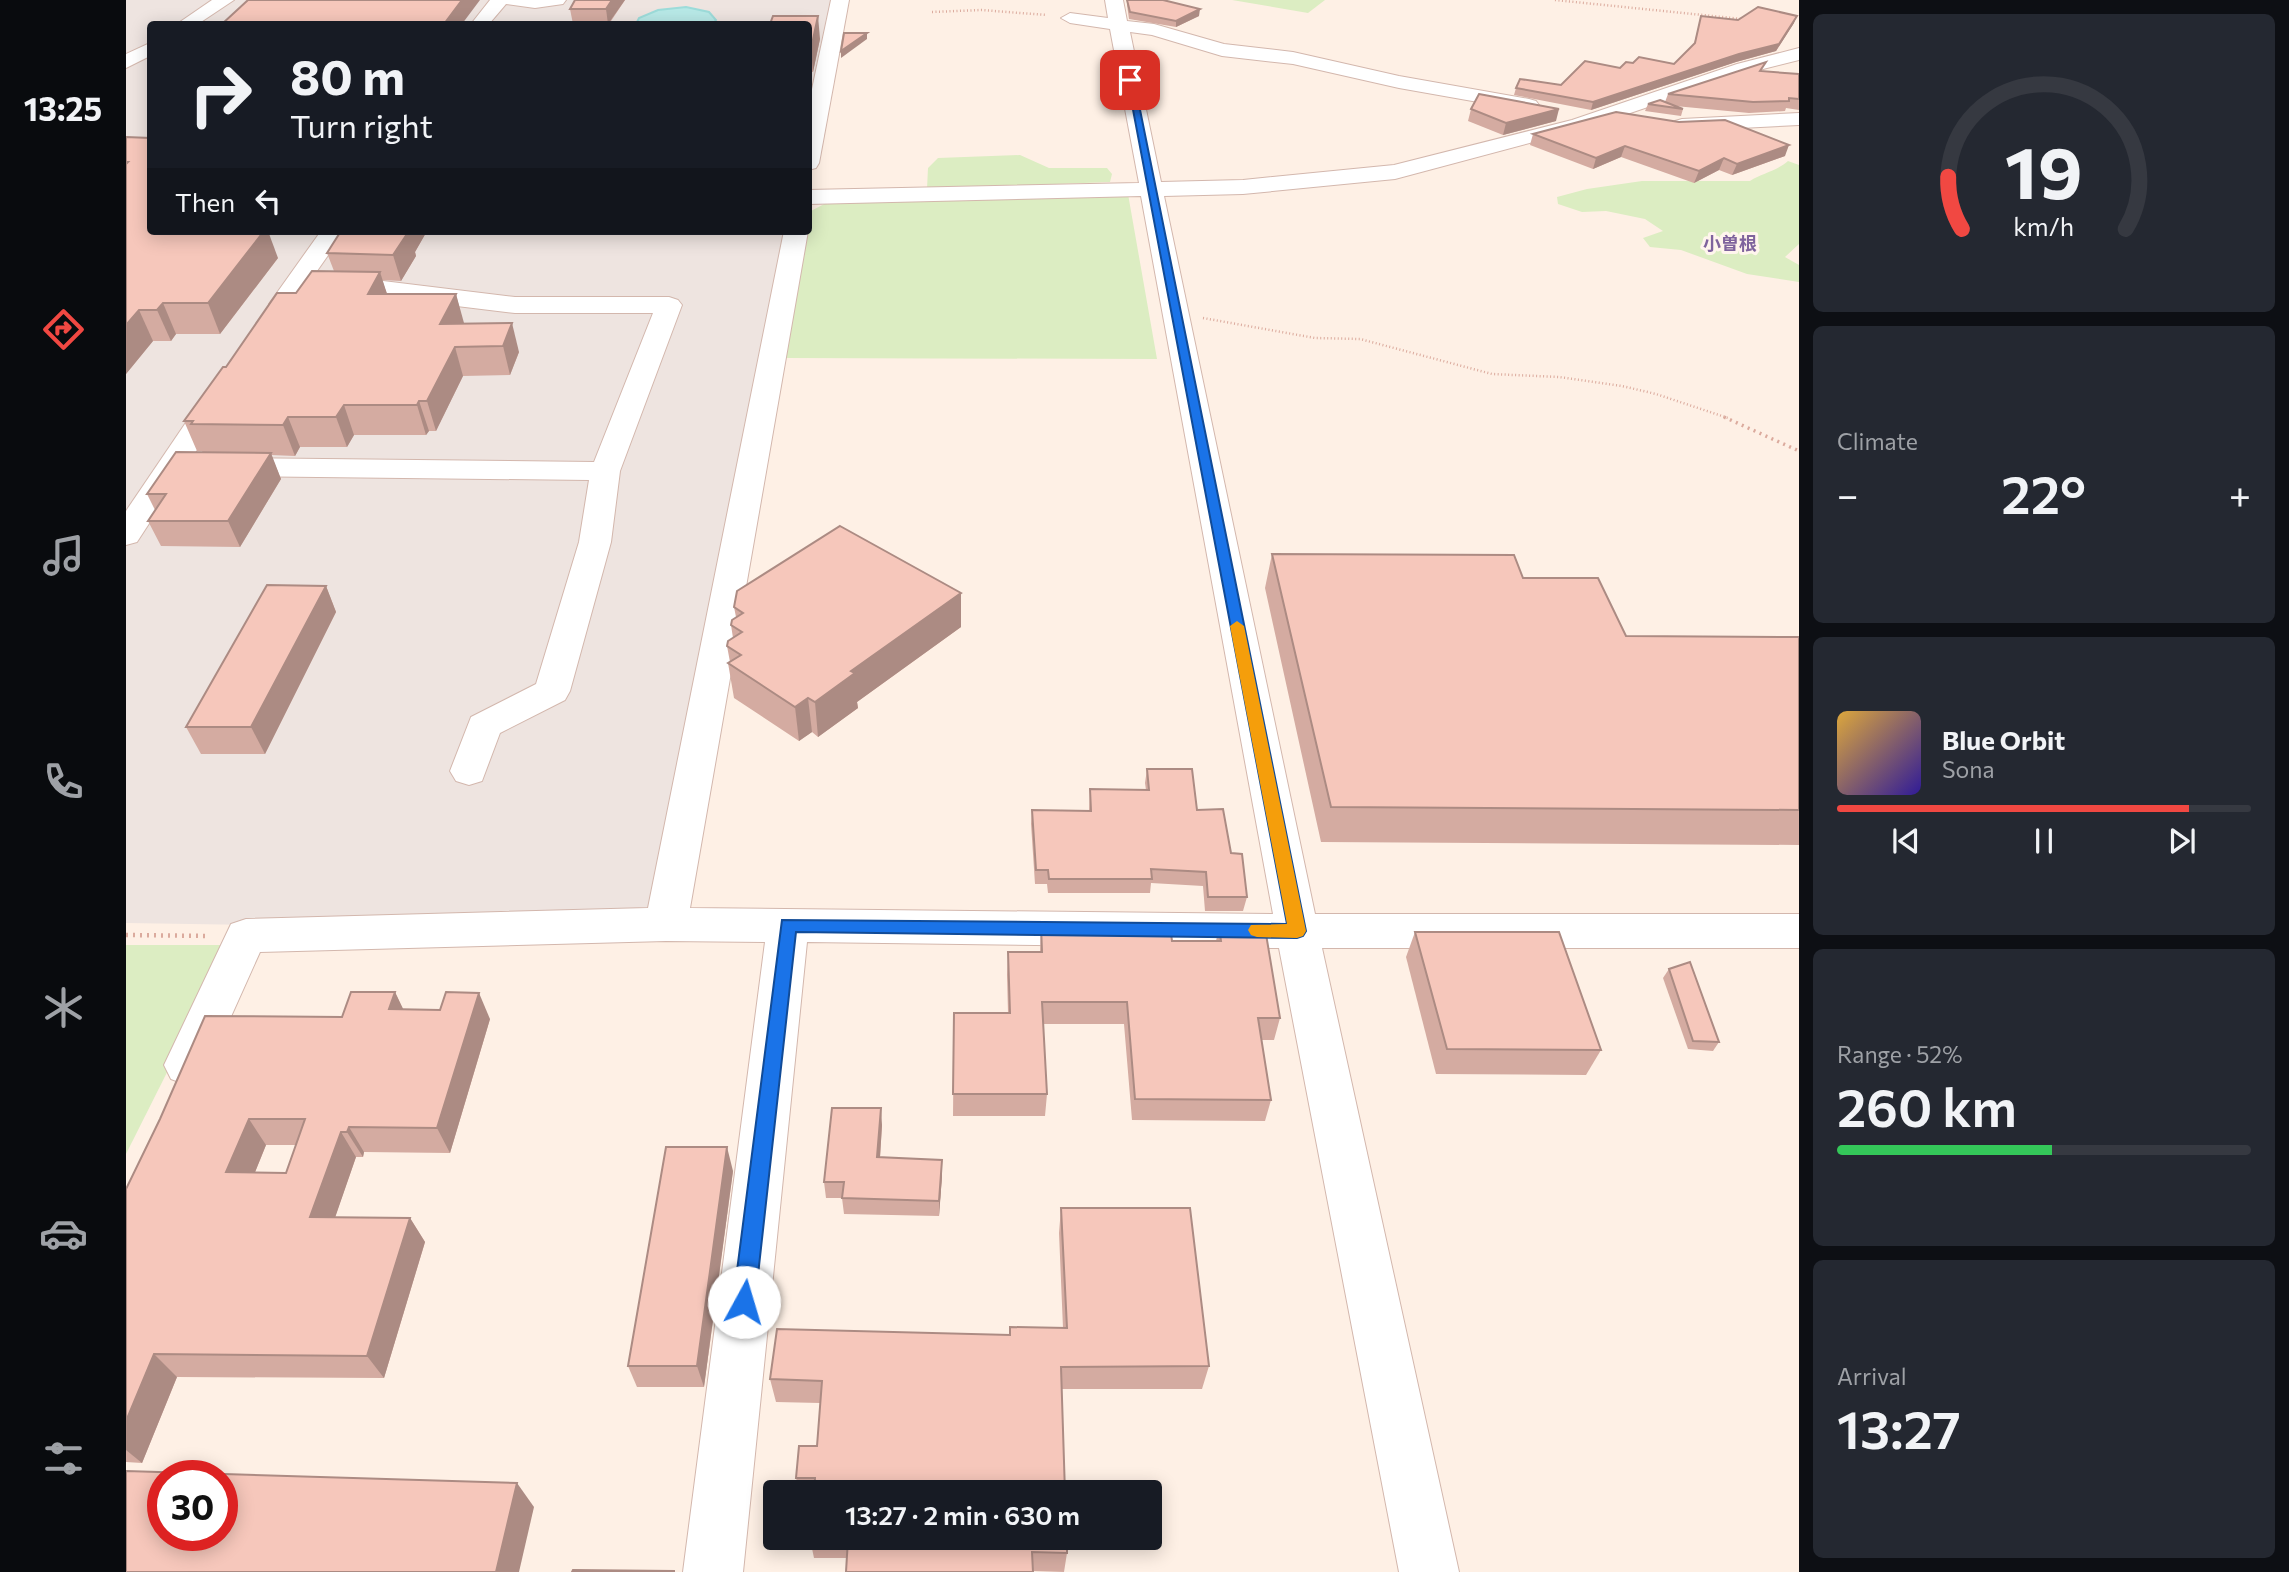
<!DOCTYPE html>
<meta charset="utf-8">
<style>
:root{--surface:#171b24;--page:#242831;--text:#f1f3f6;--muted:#9ea1a6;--line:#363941;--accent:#f14842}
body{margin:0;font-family:Commissioner,"Noto Sans JP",sans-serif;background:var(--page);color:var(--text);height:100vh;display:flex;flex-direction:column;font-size:26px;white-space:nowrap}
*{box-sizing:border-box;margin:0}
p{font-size:23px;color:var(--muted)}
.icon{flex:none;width:38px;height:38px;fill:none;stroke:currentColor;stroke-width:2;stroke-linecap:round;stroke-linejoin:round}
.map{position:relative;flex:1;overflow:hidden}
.sheet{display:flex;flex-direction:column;gap:14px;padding:14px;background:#0d0f14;width:490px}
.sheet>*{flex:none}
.guide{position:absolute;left:21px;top:21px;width:665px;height:214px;border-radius:7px;box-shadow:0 4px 18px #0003;background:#171b24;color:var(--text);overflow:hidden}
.speed{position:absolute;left:21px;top:1460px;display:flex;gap:14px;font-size:35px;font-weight:700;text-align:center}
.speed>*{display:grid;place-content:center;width:91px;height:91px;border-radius:50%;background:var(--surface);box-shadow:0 4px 18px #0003;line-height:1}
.speed .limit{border:10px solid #d22;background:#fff;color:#111}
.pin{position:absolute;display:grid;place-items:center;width:60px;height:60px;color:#fff;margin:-30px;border-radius:14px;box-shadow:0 4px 10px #0006}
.me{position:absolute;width:77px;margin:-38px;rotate:6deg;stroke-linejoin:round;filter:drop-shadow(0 0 5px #0008)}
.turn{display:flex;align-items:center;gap:24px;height:147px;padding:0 28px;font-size:32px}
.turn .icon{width:91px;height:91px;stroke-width:2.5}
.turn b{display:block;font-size:49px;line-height:60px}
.then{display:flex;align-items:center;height:66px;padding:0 28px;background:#0003;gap:14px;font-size:26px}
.big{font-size:52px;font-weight:600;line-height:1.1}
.sheet .tile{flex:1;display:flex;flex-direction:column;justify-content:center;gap:10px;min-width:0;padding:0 24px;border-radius:10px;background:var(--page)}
.sheet .dial{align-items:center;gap:0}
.dial svg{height:182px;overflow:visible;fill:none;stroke:var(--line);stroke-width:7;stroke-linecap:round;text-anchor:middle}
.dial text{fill:var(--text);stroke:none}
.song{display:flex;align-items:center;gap:21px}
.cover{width:84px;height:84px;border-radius:10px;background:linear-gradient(135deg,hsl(40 70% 55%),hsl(250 70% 35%))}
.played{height:7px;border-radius:4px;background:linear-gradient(90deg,var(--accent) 85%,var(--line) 85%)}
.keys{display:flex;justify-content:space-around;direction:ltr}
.heat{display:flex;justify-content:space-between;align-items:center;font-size:38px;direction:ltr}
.charge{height:10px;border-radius:5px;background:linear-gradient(90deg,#34c759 52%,var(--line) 0)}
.trip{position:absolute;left:637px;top:1480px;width:399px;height:70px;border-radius:7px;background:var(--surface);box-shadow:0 4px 18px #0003;font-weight:600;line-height:70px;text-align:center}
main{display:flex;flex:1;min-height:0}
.dock{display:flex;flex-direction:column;width:126px;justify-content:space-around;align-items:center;background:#090b0e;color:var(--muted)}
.dock .icon{width:49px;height:49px}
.dock .on{color:var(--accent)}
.dock b{font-size:32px;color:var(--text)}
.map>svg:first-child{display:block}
.industrial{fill:#eee4e0}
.green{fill:#dcedc2}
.water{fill:#b8e9e7;stroke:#9ddcda;stroke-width:2}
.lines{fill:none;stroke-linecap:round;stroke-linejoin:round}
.minor-casing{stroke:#d3b7ad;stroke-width:2}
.path-far2{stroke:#dbaa9d;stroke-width:2.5;stroke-dasharray:1 2.5;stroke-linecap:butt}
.path-far1{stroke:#dbaa9d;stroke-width:3.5;stroke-dasharray:2 4.5;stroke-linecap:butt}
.path{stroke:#dbaa9d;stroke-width:4.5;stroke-dasharray:2 5;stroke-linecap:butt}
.minor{fill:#fff;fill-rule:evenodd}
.wall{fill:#d4aba1;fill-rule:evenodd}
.shaded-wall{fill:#ac8b83}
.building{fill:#f6c7bb;stroke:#ac8b83;stroke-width:2;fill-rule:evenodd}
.route{fill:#1a73e8;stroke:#114b97;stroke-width:2}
.slow{fill:#f59e0b}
.labels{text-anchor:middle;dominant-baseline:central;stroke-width:6;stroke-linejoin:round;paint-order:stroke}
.far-neighbourhood-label{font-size:18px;font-weight:bold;fill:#7f639d;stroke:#fff5ed}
</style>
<main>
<nav class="dock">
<b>13:25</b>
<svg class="icon on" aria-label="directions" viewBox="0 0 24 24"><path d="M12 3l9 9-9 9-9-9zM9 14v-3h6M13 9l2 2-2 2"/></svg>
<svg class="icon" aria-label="music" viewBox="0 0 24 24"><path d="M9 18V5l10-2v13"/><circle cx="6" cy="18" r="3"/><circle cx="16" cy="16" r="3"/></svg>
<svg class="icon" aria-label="phone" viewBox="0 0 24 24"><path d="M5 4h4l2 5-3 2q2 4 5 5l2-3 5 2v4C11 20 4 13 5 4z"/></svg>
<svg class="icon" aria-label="climate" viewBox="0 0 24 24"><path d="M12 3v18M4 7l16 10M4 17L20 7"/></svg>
<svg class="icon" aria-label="car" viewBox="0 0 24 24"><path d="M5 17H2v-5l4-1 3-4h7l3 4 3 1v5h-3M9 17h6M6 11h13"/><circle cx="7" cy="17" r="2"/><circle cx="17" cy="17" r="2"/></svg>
<svg class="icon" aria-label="filters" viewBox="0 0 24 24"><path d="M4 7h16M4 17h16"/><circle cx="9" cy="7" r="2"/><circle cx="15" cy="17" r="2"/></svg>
</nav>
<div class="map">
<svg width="1673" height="1572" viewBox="0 0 1673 1572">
<rect width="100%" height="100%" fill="#fef0e5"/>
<polygon class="industrial" points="0,0 706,0 683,110 682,24 24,24 24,231 658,231 523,912 129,925 0,923"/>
<g class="green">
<polygon points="1106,0 1199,0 1182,13"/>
<polygon points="894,155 923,168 981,168 986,174 984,182 801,189 802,168 812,158"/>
<path d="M 1662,161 L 1673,165 L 1673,244 L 1659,257 L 1673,265 L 1673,282 L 1621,274 L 1555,250 L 1524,247 L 1517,238 L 1537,231 L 1519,219 L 1480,211 L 1456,212 L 1432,204 L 1431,197 L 1461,189 L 1516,181 L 1624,181 C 1636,173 1651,171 1662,161 Z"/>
<polygon points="1002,194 1031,359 659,358 679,231 682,231 683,212 704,201"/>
<polygon points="0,945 105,945 0,1154"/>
</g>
<polygon class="water" points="560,7 583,12 590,20 587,24 510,24 513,18 532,10"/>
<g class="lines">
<g class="minor-casing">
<g id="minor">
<polygon points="86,0 108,0 72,24 51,24"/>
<polygon points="364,0 440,0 437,4 409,8 380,4 363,24 345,24"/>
<polygon points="705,0 723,0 693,163 690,168 682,170 682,108"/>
<polygon points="979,0 997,0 1001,21 1028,24 1098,44 1167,52 1273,76 1403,99 1410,101 1413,105 1410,109 1403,111 1273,88 1167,64 1096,56 1026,35 1004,32 1035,182 1117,180 1268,165 1446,120 1611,64 1673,48 1673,60 1625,72 1460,128 1269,179 1117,194 1038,196 1189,914 1673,914 1673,948 1196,948 1333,1572 1273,1572 1153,948 681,942 617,1572 557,1572 639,942 540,941 134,952 77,1079 61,1085 45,1079 38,1065 105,924 120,919 522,908 658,231 682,231 564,908 1147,914 1015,196 682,204 682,190 1013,183 984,29 944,23 935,18 944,13 982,18"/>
<polygon points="24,43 24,56 0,68 0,54"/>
<polygon points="1673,113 1673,125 1556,131 1549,129 1545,125 1549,121 1556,119"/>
<polygon points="195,231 219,231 184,281 257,281 389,297 543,297 552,300 556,305 494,471 485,542 444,691 439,700 374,733 356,781 343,785 330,781 324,771 345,717 410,684 453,542 463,480 98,476 87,473 83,467 87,461 98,458 468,462 527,313 389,313 257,297 174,297 165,309 156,312 147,309 143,304"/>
<polygon points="94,385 104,387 108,393 11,542 0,545 0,511 84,387"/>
</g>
</g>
<g class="path-far2">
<polyline points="1429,0 1616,19"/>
<polyline points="806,12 855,10 921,15"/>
<polyline points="1077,318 1189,338 1234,339 1366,374 1433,377 1496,386 1530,394 1602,418"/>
</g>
<polyline class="path-far1" points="1598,417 1673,451"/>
<polyline class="path" points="0,935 84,936"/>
<use href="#minor" class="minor"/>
</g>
<g class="wall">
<polygon points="449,0 499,0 483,24 447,24 444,9"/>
<polygon points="1001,0 1073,16 1050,27 1003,19 1001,5"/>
<polygon points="1575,16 1612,20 1668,23 1650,51 1610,62 1465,110 1388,95 1390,88 1435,85 1507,63 1548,64 1568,44"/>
<polygon points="682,24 694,39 687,72 682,72"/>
<polygon points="1636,71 1673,74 1673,110 1660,108 1659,111 1623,113 1549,106 1557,109 1555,116 1519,111 1522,104 1539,102 1542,94"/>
<polygon points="1345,109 1430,121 1377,135 1342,121"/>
<polygon points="1407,134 1659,156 1606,175 1593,170 1568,183 1495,157 1467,169 1404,145"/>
<polygon points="0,137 24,231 152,258 94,334 50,334 45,341 27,341 0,374"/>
<polygon points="215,231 301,231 289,252 290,256 275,281 256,280 261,294 330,294 337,323 393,352 384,375 337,376 310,431 303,431 300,435 228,435 221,447 174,447 169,456 145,455 155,479 114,547 35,546 22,521 29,510 21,494 77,453 76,451 71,451 58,421 100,367 170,293 208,271 201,253"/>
<polygon points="1146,554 1500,636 1673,637 1673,845 1195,842 1139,588"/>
<polygon points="200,586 210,612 139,754 75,754 60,727"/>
<polygon points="835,593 835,627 731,702 732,708 692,737 686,732 673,741 608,698 602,663 604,662 601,646 607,638 605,625 610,617 608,607"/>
<polygon points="1021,769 1071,810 1105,853 1121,897 1117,911 1079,911 1077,886 1025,883 1024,893 922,893 921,884 909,884 905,824 906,810 963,811 964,789 1020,790 1019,783"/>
<polygon points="915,925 1002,934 1046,941 1090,941 1093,927 1154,1018 1148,1040 1135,1040 1145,1100 1139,1121 1006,1120 998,1024 917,1024 921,1094 919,1116 827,1116 828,1013 882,1013 881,975 882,952 914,952"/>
<polygon points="1289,932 1475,1050 1460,1075 1310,1074 1280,957"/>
<polygon points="1543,969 1593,1042 1587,1051 1562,1049 1537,978"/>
<path d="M 269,992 L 277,1010 L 364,1019 L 324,1153 L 238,1152 L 237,1157 L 230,1157 L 209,1217 L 284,1218 L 299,1242 L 258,1378 L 51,1377 L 16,1463 L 0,1462 L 0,1189 L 216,1017 ZM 140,1145 L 170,1145 L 160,1173 L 129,1172 Z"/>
<polygon points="756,1125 754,1157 816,1176 813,1216 718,1214 716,1198 700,1198 698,1182"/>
<polygon points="607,1171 578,1387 511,1387 502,1366"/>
<polygon points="935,1208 1083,1366 1076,1389 936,1389 939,1493 674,1493 670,1478 691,1446 694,1403 650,1402 644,1379 884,1335 884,1327 937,1328 933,1233"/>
<polygon points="941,1538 941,1553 938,1572 907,1571 720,1558 688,1558 684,1539"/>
</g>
<g class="shaded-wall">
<polygon points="336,0 354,0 336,24 318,24"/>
<polygon points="486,0 499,0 482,24 480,9"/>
<polygon points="1074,9 1073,16 1050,27 1050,21"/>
<polygon points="692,16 694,39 687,72 685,49"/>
<polygon points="1671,16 1668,23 1650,51 1610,62 1465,110 1467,102"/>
<polygon points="741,33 741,39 715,58 715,51"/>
<polygon points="1433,109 1430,121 1377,135 1380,123"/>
<polygon points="1663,145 1659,156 1606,175 1611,164"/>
<polygon points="1499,146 1495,157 1467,169 1470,158"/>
<polygon points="1598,158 1593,170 1568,183 1573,171"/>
<polygon points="138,231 142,231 152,258 94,334 82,303"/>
<polygon points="279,231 301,231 289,252 290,256 275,281 267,255"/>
<polygon points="254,272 263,300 242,294"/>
<polygon points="330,294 338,323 322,353 314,324"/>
<polygon points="37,303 50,334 45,341 31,310"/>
<polygon points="13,310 27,341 0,374 0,325"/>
<polygon points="386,323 393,352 384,375 377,346"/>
<polygon points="329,347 337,376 310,431 301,401"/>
<polygon points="293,401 303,431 300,435 291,405"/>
<polygon points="218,405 228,435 221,447 210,417"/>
<polygon points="162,417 174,447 169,456 157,425"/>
<polygon points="145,453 155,479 114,547 102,521"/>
<polygon points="200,586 210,612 139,754 125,727"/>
<polygon points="835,593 835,627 731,702 732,708 692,737 689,702 725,671"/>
<polygon points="682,698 686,732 673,741 669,707"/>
<polygon points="269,992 282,1019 263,1009"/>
<polygon points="353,993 364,1019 324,1153 311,1128"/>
<polygon points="755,1108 756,1125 753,1173 751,1157"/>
<polygon points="123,1119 140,1145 119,1197 100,1172"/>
<polygon points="223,1127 238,1152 237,1157 221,1132"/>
<polygon points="215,1132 230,1157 201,1241 184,1217"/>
<polygon points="601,1147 607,1171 578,1387 571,1366"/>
<polygon points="816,1160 816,1176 813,1216 813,1201"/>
<polygon points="284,1218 299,1242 258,1378 241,1356"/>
<polygon points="28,1354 51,1377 16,1463 0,1450 0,1421"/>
<polygon points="391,1483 408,1507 393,1572 370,1572"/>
</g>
<g class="building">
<polygon points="122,0 336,0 318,24 96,24"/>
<polygon points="449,0 486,0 480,9 444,9"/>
<polygon points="1001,0 1037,0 1074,9 1050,21 1004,12"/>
<polygon points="1632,7 1671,16 1653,44 1613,54 1467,102 1390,88 1394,79 1435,85 1459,61 1494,68 1500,62 1507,63 1513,57 1548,64 1569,43 1575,16 1612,20"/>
<polygon points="647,16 692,16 685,49 682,48 682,24 644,24"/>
<polygon points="718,33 741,33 715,51"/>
<polygon points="1640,62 1634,71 1673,74 1673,99 1663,98 1663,101 1627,102 1542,94"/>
<polygon points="1353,94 1433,109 1380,123 1345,109"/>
<polygon points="1534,100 1557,109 1522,104"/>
<polygon points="1490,112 1553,122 1599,120 1663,145 1611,164 1598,158 1573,171 1499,146 1470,158 1407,134"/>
<polygon points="0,137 24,138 24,231 138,231 82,303 37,303 31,310 13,310 0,325 0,164 2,162 0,162"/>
<polygon points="215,231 283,231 267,255 201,253"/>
<polygon points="186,271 254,272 242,294 330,294 314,324 386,323 377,346 329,347 301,401 293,401 291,405 218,405 210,417 162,417 157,425 65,424 67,421 58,421 97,367 100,367 151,293 170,293"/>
<polygon points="50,452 145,453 102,521 22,521 40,494 21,494"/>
<polygon points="714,526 835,593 725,671 729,673 689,702 682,698 669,707 602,663 615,655 601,646 602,641 616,632 605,625 606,620 617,613 608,607 611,591"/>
<polygon points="1146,554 1388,555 1397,578 1472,578 1500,636 1673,637 1673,810 1205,807"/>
<polygon points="141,585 200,586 125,727 60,727"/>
<polygon points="1021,769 1066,769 1071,810 1097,809 1105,853 1116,854 1121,897 1082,897 1080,872 1025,869 1026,879 923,879 922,870 910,870 906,810 965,811 964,789 1023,790"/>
<polygon points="915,925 1001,926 1002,934 1045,933 1046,941 1095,941 1093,927 1139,928 1154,1018 1132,1018 1145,1100 1009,1099 1001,1002 916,1002 921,1094 827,1094 828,1013 884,1013 882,952 916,952"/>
<polygon points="1289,932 1433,932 1475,1050 1321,1049"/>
<polygon points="1564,962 1593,1042 1567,1041 1543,969"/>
<path d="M 225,992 L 269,992 L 263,1009 L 314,1010 L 320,992 L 353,993 L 311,1128 L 223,1127 L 221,1132 L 215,1132 L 184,1217 L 284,1218 L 241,1356 L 28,1354 L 0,1421 L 0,1189 L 34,1119 L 79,1016 L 216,1017 ZM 123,1119 L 179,1119 L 160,1173 L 100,1172 Z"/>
<polygon points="706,1108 755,1108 751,1157 816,1160 813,1201 716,1198 718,1182 698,1182"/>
<polygon points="540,1147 601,1147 571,1366 502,1366"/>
<polygon points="935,1208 1064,1208 1083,1366 935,1367 939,1493 688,1493 689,1478 670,1478 673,1446 691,1446 696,1381 644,1379 651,1329 884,1335 884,1327 941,1328"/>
<path d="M 0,1471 L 391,1483 L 370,1572 L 0,1572 ZM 37,1475 L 96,1475 L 96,1535 L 37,1535 Z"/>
<polygon points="684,1538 941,1538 941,1553 906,1552 907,1572 720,1572 722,1539 684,1539"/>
<polygon points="447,1570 549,1571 446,1572"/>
</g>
<polygon class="route" points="1001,78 1008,80 1180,931 1177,936 1171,938 670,932 629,1302 626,1310 618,1313 610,1310 607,1302 656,920 1161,924"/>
<polygon class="slow" points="1111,621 1118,626 1180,931 1177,936 1171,938 1131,937 1125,935 1122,930 1125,925 1161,924 1104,626"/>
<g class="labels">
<g class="far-neighbourhood-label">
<text x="1604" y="243">小曽根</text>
</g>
</g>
</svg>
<div class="speed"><div class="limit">30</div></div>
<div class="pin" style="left:1004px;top:80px;background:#d93025"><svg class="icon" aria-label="arrive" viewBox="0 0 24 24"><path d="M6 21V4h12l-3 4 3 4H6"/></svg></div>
<svg class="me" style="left:618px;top:1302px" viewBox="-20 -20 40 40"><circle r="19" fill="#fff"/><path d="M0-13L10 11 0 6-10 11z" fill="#1a73e8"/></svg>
<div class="trip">13:27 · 2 min · 630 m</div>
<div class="guide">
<div class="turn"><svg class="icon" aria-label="right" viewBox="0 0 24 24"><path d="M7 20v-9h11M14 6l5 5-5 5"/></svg><div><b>80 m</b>Turn right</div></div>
<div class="then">Then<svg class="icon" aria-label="left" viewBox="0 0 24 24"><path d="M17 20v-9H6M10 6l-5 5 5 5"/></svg></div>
</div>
</div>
<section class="sheet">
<div class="tile dial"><svg viewBox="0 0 100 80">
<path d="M14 69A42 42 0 1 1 86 69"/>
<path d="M14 69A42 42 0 0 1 8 46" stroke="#f14842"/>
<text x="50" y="56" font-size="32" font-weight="700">19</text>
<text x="50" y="72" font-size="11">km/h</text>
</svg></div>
<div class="tile"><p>Climate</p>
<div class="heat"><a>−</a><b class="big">22°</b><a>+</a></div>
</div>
<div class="tile">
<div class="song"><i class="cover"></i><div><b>Blue Orbit</b><p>Sona</p></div></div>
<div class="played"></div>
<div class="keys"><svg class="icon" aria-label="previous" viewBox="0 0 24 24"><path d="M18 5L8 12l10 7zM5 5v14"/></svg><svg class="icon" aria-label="pause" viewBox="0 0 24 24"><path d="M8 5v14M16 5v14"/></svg><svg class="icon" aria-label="next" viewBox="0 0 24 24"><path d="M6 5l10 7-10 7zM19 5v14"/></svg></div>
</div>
<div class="tile"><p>Range · 52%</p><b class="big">260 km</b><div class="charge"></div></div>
<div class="tile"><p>Arrival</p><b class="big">13:27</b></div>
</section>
</main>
